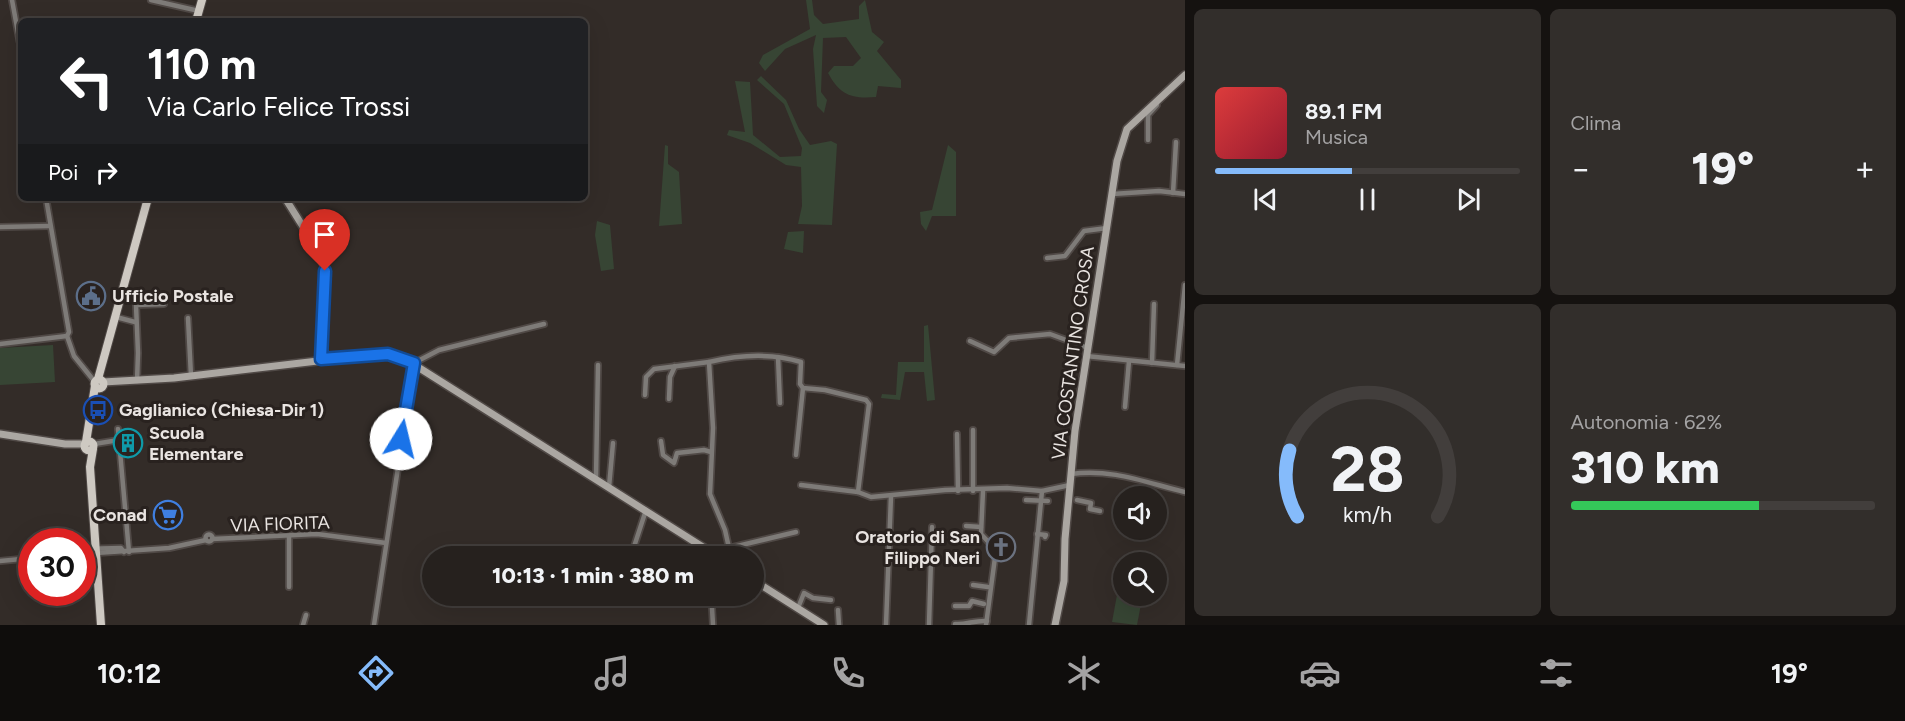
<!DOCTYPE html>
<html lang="it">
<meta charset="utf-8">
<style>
:root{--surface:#26211e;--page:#322e2b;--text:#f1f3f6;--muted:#a4a3a4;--line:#423e3c;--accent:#85bbfb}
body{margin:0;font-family:Figtree,sans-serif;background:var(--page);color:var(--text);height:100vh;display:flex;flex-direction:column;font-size:22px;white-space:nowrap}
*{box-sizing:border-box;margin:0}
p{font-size:20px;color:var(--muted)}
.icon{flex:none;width:33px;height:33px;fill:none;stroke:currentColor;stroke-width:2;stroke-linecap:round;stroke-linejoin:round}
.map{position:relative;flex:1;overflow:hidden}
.panel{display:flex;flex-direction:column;gap:9px;padding:9px;background:#151210;width:720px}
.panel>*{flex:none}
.hud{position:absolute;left:18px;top:18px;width:570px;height:183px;border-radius:9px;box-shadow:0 6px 24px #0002,0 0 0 2px var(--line);background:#202124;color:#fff;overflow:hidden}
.controls{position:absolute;left:1113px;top:486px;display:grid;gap:12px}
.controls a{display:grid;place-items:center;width:54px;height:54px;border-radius:50%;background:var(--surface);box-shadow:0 6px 24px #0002,0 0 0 2px var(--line);font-size:30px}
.speed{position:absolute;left:18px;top:528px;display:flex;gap:12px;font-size:30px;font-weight:700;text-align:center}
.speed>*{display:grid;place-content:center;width:78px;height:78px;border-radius:50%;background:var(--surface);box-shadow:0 6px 24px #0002,0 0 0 2px var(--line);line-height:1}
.speed .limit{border:9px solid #d22;background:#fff;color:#111}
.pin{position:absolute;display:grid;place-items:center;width:51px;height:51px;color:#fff;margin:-62px -26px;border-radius:50% 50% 50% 0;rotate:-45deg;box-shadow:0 0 6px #0007}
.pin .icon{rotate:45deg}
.me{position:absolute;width:66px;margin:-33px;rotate:9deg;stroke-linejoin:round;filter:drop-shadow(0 0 4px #0008)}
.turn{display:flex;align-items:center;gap:21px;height:126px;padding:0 30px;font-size:27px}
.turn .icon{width:78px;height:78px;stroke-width:2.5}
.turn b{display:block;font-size:42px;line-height:51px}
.then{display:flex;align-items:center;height:57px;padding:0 30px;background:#0003;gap:12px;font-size:22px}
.big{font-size:45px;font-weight:800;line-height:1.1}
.panel .widget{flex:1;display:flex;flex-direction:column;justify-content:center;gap:9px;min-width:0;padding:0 21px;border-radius:9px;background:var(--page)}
.panel .dial{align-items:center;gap:0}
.dial svg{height:156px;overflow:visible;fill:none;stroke:var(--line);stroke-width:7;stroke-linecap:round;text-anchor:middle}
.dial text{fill:var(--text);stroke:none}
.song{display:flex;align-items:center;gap:18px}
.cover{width:72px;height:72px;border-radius:9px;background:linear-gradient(135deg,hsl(0 70% 55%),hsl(350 70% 35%))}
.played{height:6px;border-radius:3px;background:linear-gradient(90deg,var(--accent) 45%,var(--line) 45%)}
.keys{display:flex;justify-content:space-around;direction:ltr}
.heat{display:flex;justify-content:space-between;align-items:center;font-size:33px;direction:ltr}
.charge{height:9px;border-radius:4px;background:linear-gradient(90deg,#34c759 62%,var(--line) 0)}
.panel .tiles{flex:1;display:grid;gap:9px;grid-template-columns:repeat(2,1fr)}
.trip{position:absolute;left:422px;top:546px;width:342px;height:60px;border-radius:30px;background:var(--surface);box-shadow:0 6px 24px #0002,0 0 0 2px var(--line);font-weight:800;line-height:60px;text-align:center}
.tab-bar{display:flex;height:96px;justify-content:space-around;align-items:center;background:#0f0d0c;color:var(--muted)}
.tab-bar .icon{width:42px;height:42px}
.tab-bar .selected{color:var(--accent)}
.tab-bar b{font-size:27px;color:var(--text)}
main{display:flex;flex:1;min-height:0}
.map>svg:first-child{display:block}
.green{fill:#374534}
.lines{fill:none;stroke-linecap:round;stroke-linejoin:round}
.street-casing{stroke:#504946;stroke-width:8}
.secondary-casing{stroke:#504946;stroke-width:10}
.primary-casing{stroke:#504946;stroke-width:10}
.street{stroke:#7e7b78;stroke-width:4.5}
.secondary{stroke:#aba7a2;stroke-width:7}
.primary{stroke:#cec9c2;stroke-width:8}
.route-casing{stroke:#114b97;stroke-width:15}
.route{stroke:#1a73e8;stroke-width:10}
.labels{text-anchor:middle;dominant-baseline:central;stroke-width:6;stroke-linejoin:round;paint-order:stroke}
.poi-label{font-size:18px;font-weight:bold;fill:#e9e4e1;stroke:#29221f;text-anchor:start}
.street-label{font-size:18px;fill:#e9e4e1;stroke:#29221f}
</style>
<main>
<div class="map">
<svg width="1185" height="625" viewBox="0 0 1185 625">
<rect width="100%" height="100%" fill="#332c28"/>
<g class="green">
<path d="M 806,0 L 812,0 L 814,15 L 823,24 L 859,19 L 859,6 L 865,0 L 872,32 L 884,42 L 877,51 L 901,80 L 901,88 L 878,86 L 876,97 C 851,99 840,95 828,73 L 834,66 L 853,66 L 861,58 L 846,37 L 823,38 L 821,92 L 827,100 L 824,113 L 817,106 L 813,49 L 816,35 L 785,49 L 765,71 L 759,63 L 763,55 L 810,29 Z"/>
<polygon points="761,76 786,100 799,129 810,145 831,141 837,144 832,225 798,224 802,206 801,167 786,165 750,143 727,135 729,130 745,132 735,81 750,82 753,135 780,157 801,156 802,148 784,104 757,80"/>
<polygon points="665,145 668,146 668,164 679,172 682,224 659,226"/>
<polygon points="948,145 956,152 956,216 932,216 926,231 921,224 920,212 932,210"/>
<polygon points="597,221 610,225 614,269 601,271 595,235"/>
<polygon points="804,231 803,253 784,249 788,232"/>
<polygon points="928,325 935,400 927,401 924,372 905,372 900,400 881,398 882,394 896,395 898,362 924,362 924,326"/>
<polygon points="53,345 55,382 0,385 0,348"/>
<polygon points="1117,595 1142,599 1137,625 1112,622"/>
</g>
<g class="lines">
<g class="street-casing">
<g id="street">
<polyline points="12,0 21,49"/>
<polyline points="151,0 199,11"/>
<polyline points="1148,140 1148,115 1157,105 1157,102"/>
<polyline points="1173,193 1176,142"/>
<polyline points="1112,194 1159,191 1185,194"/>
<polyline points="46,198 69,332 67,336 74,356 95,382"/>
<polyline points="0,227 50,226"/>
<polyline points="1047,258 1065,256 1084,231 1107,228"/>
<polyline points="116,317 135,322"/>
<polyline points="188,318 191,376"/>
<polyline points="970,341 994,352 1009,338 1050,334 1088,348"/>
<polyline points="0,344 67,336"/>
<polyline points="1086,356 1185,366"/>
<polyline points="778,357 780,403"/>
<polyline points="1152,363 1154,304"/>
<polyline points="1177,365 1185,285"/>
<polyline points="137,381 138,353 136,305 164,304"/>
<polyline points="645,395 646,377 654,369 709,362"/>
<polyline points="669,399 670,377 675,366"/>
<polyline points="1125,407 1129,361"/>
<polyline points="118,429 129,552"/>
<polyline points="957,434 958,491"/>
<polyline points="661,441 663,455 674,463 677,453 704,450 711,452"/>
<polyline points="94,444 119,440"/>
<polyline points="796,455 803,388"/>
<path d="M 1071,474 C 1111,468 1147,483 1185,492"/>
<polyline points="596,478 598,365"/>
<polyline points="801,485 858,492 871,497 945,490 1007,488 1042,491 1070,485"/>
<polyline points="609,487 613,443"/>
<polyline points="973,491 973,430"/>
<polyline points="983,491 981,534 996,550 986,625"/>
<polyline points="1026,500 1048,501"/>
<polyline points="1077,500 1091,503 1090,509 1100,511"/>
<polyline points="966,526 981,527"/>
<polyline points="1037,534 1046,535 1045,537"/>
<circle cx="209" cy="538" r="3.5"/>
<polyline points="212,539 317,534 386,543"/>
<polyline points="729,548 796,532"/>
<polyline points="82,549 121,548 124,552"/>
<polyline points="96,553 169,548 206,540"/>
<polyline points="631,556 646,510"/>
<path d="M 725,556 L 729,548 L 725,530 L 710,494 L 713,428 L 709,362 C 739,355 772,353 801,362 L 800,384 L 803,388 L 825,390 L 866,400 L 869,404 L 858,492"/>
<polyline points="0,561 32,558"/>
<polyline points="973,585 988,587"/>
<polyline points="289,587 289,536"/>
<polyline points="617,597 618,596"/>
<polyline points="955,606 969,606 972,601 984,604"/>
<polyline points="798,608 804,593 813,598 831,600"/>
<polyline points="838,610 839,625"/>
<path d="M 955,624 C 966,625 975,620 987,621"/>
<polyline points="303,625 306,615"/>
<polyline points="374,625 414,363 439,350 544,324"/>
<polyline points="713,625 712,608 716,596"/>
<polyline points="886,625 891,496"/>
<polyline points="929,625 932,527"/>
<polyline points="1029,625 1042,491"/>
</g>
</g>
<g class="secondary-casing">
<g id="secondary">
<polyline points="285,198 317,249 324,265 321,359"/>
<polyline points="103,382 174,378 377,354 402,357 717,556"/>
<polyline points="0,434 65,444 85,444"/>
<polyline points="753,580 824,625"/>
<polyline points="1055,625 1064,581 1065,539 1075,431 1117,161 1127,129 1185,75"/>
</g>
</g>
<g class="primary-casing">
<g id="primary">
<polyline points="196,21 202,0"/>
<polyline points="98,379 148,198"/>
<circle cx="99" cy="384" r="4.5"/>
<circle cx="89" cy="446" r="4.5"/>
<polyline points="86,442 95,386"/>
<polyline points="93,449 90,467 101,625"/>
</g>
</g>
<use href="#street" class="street"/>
<use href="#secondary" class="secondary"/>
<use href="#primary" class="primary"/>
</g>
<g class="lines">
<g class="route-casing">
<polyline id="route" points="325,271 321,359 388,354 414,363 401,439"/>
</g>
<use href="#route" class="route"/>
</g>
<defs>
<g id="civic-ring" transform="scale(1.5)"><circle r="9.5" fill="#29221f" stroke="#5c6f8a" stroke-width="1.5"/><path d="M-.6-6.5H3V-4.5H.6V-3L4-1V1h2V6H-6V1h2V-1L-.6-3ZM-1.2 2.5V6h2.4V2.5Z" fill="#5c6f8a"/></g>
<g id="bus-ring" transform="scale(1.5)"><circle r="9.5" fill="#29221f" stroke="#1a4fb4" stroke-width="1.5"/><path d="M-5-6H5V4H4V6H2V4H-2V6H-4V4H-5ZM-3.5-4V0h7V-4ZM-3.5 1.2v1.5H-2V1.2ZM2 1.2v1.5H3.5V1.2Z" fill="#1a4fb4"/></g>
<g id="building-ring" transform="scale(1.5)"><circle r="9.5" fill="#29221f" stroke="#0f9aa8" stroke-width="1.5"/><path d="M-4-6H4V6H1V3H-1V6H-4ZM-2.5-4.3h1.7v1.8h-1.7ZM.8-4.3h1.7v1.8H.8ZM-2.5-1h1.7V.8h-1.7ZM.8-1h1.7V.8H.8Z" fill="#0f9aa8"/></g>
<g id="supermarket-ring" transform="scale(1.5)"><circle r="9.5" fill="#29221f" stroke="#3f7fe0" stroke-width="1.5"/><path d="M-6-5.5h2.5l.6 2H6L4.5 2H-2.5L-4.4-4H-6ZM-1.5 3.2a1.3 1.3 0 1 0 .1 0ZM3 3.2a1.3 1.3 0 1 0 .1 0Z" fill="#3f7fe0"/></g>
<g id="church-ring" transform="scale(1.5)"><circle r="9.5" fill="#29221f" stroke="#6b7280" stroke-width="1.5"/><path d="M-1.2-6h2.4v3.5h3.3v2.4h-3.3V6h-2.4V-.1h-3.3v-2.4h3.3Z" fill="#6b7280"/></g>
</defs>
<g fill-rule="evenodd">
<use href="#civic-ring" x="91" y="296"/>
<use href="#bus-ring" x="98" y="410"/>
<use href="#building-ring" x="128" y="443"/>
<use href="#supermarket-ring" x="168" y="515"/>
<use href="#church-ring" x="1001" y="547"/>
</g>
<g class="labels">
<g class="poi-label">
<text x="112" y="296">Ufficio Postale</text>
<text x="119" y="410">Gaglianico (Chiesa-Dir 1)</text>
<text x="149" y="433">Scuola<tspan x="149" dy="21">Elementare</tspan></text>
<text x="147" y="515" text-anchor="end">Conad</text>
<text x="980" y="537" text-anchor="end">Oratorio di San<tspan x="980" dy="21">Filippo Neri</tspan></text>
</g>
<g class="street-label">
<text transform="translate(1073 353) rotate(-82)">VIA COSTANTINO CROSA</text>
<text transform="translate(280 524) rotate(-2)">VIA FIORITA</text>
</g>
</g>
</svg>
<div class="controls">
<a><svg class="icon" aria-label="sound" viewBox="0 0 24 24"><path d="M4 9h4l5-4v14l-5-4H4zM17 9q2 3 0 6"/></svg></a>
<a><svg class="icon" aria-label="search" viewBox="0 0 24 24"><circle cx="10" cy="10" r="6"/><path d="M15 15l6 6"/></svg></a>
</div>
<div class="speed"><div class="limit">30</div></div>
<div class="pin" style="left:325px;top:271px;background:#d93025"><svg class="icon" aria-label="arrive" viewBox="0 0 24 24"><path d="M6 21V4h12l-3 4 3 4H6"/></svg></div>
<svg class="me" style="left:401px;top:439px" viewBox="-20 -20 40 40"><circle r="19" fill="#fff"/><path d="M0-13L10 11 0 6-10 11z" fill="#1a73e8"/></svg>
<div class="trip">10:13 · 1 min · 380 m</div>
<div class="hud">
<div class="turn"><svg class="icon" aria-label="left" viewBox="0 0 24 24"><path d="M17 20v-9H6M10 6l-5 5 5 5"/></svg><div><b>110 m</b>Via Carlo Felice Trossi</div></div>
<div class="then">Poi<svg class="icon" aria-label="right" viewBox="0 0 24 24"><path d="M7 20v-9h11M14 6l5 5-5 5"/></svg></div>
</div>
</div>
<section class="panel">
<div class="tiles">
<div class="widget">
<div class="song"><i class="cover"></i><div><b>89.1 FM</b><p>Musica</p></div></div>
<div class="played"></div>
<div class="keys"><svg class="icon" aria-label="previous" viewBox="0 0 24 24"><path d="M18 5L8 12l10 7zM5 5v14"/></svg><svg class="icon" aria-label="pause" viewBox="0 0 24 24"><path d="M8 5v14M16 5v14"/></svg><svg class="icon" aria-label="next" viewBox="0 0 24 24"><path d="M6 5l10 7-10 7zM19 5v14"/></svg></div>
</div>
<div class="widget"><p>Clima</p>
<div class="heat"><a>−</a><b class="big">19°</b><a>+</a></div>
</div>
<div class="widget dial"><svg viewBox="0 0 100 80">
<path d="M14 69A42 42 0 1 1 86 69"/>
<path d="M14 69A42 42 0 0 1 10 35" stroke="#85bbfb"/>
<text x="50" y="56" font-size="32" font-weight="700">28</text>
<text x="50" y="72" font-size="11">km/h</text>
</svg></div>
<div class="widget"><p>Autonomia · 62%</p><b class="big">310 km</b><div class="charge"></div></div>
</div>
</section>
</main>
<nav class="tab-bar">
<b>10:12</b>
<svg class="icon selected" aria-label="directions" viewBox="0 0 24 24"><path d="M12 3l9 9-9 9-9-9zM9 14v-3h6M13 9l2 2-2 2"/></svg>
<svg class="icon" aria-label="music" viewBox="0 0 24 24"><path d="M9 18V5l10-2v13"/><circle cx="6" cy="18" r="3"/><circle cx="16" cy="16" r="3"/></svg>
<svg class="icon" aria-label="phone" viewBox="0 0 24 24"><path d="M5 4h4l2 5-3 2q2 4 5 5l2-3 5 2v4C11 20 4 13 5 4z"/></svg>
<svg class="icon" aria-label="climate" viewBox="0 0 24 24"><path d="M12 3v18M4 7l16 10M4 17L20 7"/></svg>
<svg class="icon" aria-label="car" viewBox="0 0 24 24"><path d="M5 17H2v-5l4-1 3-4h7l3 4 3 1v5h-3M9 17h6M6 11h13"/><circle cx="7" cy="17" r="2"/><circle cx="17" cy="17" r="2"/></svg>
<svg class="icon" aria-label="filters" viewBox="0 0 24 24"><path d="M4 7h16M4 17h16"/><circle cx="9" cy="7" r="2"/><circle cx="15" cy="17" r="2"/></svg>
<b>19°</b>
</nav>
